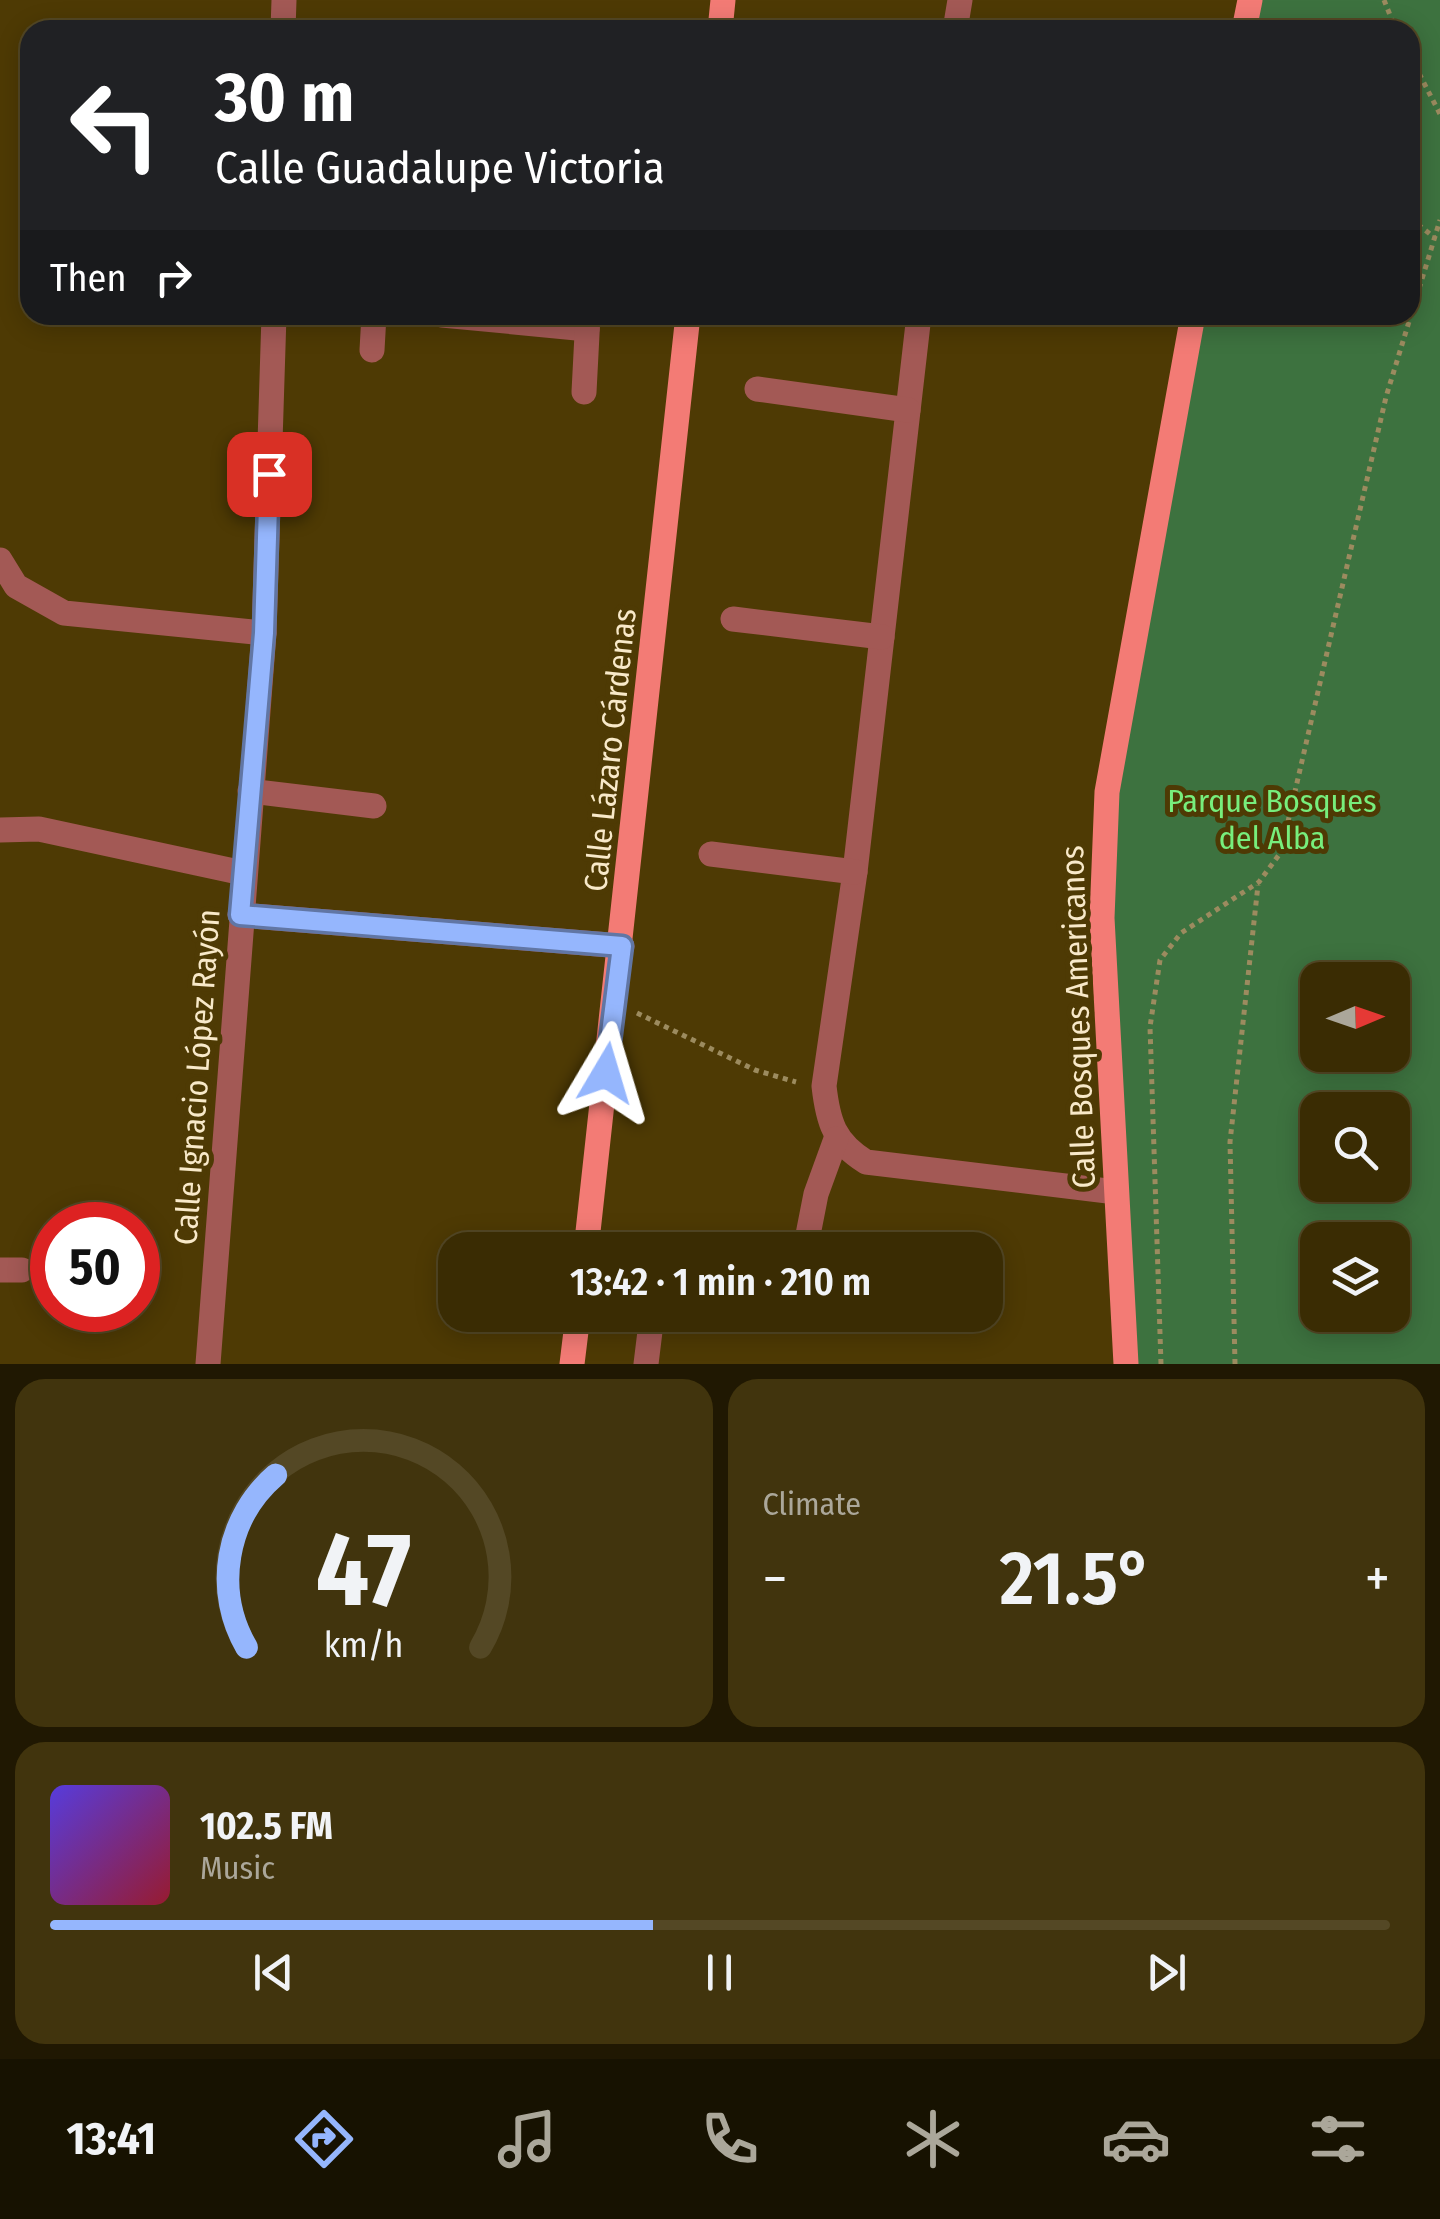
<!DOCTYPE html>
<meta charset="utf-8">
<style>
:root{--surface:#3a2c03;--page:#41340d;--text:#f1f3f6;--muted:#aba79a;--line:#544825;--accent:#95b6fd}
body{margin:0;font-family:"Fira Sans Condensed",sans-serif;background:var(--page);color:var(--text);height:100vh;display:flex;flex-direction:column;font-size:38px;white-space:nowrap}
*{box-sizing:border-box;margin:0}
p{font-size:32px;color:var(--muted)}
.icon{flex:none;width:55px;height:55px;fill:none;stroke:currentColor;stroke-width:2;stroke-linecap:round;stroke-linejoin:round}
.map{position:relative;height:1364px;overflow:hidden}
.sheet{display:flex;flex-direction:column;gap:15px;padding:15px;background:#201802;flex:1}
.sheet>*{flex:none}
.guide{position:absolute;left:20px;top:20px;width:1400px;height:305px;border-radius:30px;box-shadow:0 5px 25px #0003,0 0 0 2px var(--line);background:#202124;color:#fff;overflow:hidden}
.needle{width:65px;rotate:88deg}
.controls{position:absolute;left:1300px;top:962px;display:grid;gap:20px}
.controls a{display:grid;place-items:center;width:110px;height:110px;border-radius:20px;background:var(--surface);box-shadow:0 5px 25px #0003,0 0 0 2px var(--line);font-size:50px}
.speed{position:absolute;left:30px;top:1202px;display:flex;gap:20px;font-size:50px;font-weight:700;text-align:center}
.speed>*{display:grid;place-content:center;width:130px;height:130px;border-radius:50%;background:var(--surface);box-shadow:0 5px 25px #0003,0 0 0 2px var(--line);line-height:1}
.speed .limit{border:15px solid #d22;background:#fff;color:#111}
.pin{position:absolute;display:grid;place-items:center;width:85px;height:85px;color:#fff;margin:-42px;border-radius:20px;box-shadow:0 5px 15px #0006}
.me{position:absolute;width:110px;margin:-55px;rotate:7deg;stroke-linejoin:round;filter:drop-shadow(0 0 8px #0008)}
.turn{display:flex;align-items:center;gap:35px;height:210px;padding:0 30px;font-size:45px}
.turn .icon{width:130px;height:130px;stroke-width:2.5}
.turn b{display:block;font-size:70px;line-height:85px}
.then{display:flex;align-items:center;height:95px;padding:0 30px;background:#0003;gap:20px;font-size:38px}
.big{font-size:75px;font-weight:600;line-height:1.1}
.sheet .tile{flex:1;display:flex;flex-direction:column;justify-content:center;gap:15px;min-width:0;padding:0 35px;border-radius:30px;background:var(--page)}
.sheet .dial{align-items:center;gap:0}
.dial svg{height:260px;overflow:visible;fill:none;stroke:var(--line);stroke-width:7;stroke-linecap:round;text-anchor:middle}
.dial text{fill:var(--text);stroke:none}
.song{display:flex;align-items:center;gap:30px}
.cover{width:120px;height:120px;border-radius:15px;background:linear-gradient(135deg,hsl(250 70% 55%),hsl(350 70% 35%))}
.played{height:10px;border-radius:5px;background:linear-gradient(90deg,var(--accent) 45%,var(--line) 45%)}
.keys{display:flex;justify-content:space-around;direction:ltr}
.heat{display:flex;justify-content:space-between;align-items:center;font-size:55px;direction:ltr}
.sheet .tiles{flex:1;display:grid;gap:15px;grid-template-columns:1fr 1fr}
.tile:last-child{grid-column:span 2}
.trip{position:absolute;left:438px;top:1232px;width:565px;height:100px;border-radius:30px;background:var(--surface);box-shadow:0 5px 25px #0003,0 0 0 2px var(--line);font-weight:600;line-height:100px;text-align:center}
.tabs{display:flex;height:160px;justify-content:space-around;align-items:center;background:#171201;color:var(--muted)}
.tabs .icon{width:70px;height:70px}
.tabs .current{color:var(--accent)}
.tabs b{font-size:45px;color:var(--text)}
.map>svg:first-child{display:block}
.green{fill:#3d723f;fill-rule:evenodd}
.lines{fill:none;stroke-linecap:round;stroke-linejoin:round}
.path{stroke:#9c8b5f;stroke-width:5;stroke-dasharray:5 5;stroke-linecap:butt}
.minor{stroke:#a35955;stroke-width:25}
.major{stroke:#f37b75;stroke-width:25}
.route-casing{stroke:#6176a4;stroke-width:25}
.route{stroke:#95b6fd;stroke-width:18}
.labels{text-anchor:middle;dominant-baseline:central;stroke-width:10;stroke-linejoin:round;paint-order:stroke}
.street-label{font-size:32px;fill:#f8e9c9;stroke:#4e3a04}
.park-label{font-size:32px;fill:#77ee7c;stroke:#4e3a04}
</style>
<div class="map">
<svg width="1440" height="1364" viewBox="0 0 1440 1364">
<rect width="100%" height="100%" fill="#4e3a04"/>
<path class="green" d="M 1249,0 L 1440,0 L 1440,1364 L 1130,1364 L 1107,792 L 1193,315 L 1410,315 L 1410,30 L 1244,30 ZM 1318,980 L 1392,980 L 1392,1055 L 1318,1055 ZM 1318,1110 L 1392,1110 L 1392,1185 L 1318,1185 ZM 1318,1240 L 1392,1240 L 1392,1315 L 1318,1315 Z"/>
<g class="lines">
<g class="path">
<polyline points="1384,0 1396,30"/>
<polyline points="1410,56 1440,114"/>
<polyline points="1410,218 1435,238"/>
<polyline points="637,1013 755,1070 796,1082"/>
<polyline points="1161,1364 1150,1027 1160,960 1181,933 1259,882 1281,852 1386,397 1440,220"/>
<polyline points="1235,1364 1230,1142 1258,885"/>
</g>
<g class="minor">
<polyline points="283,30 284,0"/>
<polyline points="955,30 960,0"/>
<polyline points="442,315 587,329"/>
<path d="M 919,315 L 855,872 L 824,1086 C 828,1122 834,1142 866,1162 L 1116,1192"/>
<polyline points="372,350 374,315"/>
<polyline points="757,389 908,410"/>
<polyline points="584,392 588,315"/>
<polyline points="0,560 16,586 64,613 264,633"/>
<polyline points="733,619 882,637"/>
<polyline points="250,791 374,806"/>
<polyline points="0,830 39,829 243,873"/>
<polyline points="711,854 855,872"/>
<polyline points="240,915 622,946"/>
<polyline points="805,1250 816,1194 836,1139"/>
<polyline points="0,1270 22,1270"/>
<polyline points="208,1364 264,633 274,315"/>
<polyline points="646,1364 652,1315"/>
</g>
<g class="major">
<polyline points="720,30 723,0"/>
<polyline points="1244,30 1250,0"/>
<polyline points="586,1250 688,315"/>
<polyline points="572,1364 578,1315"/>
<polyline points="1126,1364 1102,918 1107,792 1193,315"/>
</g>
</g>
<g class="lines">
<g class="route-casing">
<polyline id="route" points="269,474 264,633 240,915 622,946 606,1073"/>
</g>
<use href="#route" class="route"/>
</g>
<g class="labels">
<g class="street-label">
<text transform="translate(610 750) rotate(-84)">Calle Lázaro Cárdenas</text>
<text transform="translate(1078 1017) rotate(-92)">Calle Bosques Americanos</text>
<text transform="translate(197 1077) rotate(-86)">Calle Ignacio López Rayón</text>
</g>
<g class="park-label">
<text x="1272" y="801">Parque Bosques<tspan x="1272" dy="37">del Alba</tspan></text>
</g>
</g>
</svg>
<div class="controls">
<a><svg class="needle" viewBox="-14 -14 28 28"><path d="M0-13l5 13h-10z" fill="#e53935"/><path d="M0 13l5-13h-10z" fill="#aba79a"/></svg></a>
<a><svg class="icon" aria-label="search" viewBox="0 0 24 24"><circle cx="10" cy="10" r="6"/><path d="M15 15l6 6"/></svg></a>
<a><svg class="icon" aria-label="layers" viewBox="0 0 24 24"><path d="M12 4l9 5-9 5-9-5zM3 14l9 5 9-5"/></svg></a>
</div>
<div class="speed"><div class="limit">50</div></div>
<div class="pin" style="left:269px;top:474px;background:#d93025"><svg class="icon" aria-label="arrive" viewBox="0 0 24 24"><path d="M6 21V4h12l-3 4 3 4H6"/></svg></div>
<svg class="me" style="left:606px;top:1073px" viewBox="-20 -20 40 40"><path d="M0-17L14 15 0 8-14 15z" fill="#95b6fd" stroke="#fff" stroke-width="4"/></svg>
<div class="trip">13:42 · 1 min · 210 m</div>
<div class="guide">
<div class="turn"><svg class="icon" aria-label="left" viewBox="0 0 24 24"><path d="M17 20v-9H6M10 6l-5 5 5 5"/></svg><div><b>30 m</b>Calle Guadalupe Victoria</div></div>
<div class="then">Then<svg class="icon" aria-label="right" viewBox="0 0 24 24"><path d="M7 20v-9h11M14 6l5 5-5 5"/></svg></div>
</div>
</div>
<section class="sheet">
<div class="tiles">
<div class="tile dial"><svg viewBox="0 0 100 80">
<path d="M14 69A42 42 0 1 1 86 69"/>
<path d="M14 69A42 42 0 0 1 23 16" stroke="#95b6fd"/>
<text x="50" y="56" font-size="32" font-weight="700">47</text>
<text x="50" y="72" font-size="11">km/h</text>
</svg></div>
<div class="tile"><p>Climate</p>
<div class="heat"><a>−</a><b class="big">21.5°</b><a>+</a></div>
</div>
<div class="tile">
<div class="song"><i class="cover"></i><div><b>102.5 FM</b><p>Music</p></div></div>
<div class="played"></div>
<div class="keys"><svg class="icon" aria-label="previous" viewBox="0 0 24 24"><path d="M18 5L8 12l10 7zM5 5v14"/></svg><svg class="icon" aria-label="pause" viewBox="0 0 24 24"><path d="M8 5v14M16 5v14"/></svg><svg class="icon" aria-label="next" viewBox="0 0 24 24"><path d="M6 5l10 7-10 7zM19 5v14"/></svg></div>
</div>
</div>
</section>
<nav class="tabs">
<b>13:41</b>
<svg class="icon current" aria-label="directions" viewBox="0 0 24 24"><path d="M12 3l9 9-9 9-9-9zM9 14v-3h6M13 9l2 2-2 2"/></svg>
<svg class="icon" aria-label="music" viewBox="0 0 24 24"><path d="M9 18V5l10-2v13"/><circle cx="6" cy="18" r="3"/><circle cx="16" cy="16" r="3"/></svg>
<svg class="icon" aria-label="phone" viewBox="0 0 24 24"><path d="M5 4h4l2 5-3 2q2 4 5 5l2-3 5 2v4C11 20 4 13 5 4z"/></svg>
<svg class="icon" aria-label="climate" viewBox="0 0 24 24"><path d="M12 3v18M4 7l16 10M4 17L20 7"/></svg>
<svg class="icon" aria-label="car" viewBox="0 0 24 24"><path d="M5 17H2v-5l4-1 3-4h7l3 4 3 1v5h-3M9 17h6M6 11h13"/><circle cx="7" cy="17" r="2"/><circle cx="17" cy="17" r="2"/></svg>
<svg class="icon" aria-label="filters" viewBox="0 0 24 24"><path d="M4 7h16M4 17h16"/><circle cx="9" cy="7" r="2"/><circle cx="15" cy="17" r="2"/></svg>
</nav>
